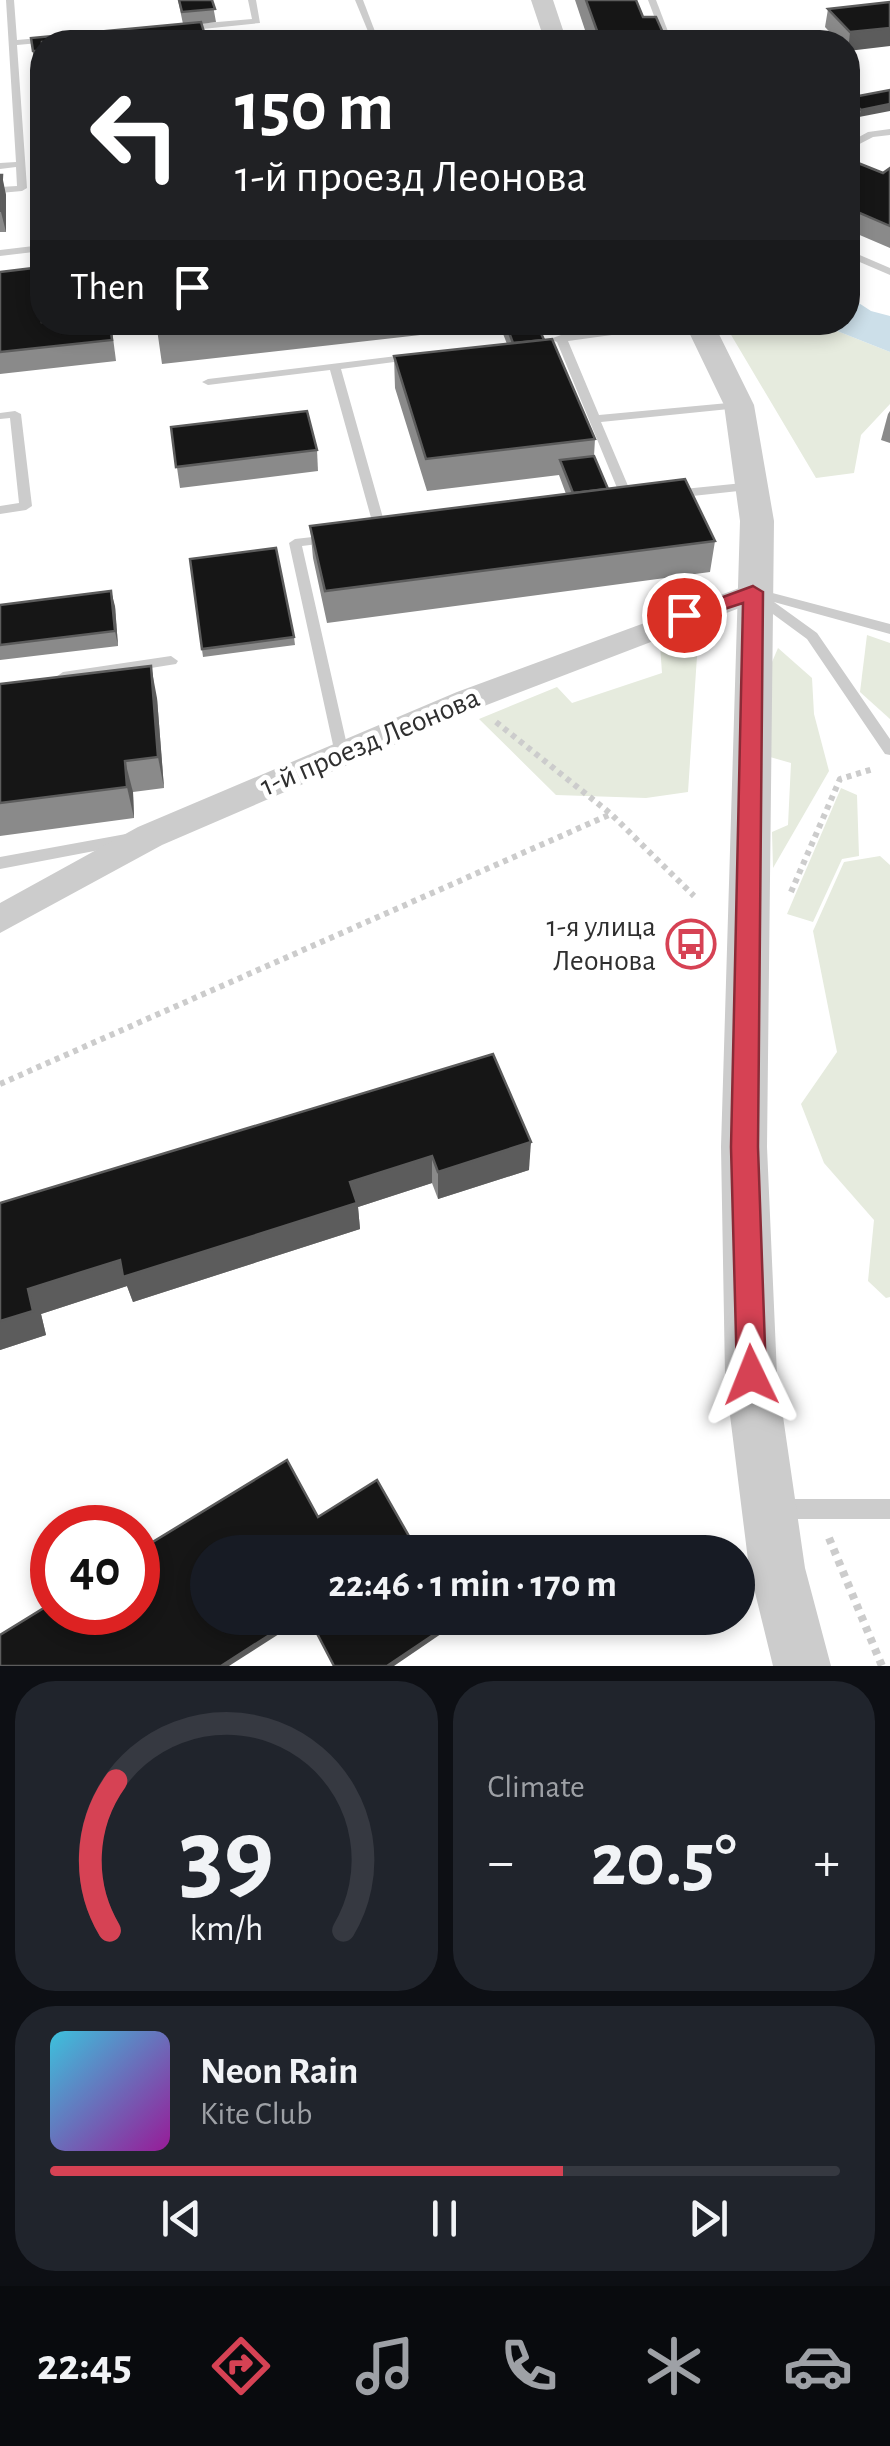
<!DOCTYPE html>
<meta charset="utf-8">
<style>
:root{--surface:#171b24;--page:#20242c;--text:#f1f3f6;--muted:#9ea1a6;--line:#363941;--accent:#d64254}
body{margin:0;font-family:"Alegreya Sans",sans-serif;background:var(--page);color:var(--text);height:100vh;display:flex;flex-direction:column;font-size:38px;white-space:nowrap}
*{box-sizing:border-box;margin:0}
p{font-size:32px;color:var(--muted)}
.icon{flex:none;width:55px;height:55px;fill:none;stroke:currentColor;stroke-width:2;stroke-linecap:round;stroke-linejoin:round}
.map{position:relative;height:1666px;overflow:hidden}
.drawer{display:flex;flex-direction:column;gap:15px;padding:15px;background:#0d0f14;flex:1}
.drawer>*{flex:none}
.top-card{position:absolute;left:30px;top:30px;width:830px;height:305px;border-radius:40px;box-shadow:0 5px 15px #0003;background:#202124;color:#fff;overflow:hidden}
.speed{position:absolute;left:30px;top:1505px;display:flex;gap:20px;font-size:50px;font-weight:700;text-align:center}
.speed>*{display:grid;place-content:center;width:130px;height:130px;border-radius:50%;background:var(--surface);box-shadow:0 5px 15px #0003;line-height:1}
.speed .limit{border:15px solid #d22;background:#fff;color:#111}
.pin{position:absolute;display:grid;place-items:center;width:85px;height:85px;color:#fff;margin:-42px;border:5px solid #fff;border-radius:50%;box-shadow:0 2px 10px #0007}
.me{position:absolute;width:110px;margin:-55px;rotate:358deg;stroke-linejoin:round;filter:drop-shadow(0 0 8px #0008)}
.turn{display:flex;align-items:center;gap:35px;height:210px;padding:0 40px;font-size:45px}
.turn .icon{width:130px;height:130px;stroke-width:2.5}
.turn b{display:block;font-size:70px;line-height:85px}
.then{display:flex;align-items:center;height:95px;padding:0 40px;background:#0003;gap:20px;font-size:38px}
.big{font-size:75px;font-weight:700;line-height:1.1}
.drawer .card{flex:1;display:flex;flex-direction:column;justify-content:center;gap:15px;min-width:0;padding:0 35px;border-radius:40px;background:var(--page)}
.drawer .dial{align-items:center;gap:0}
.dial svg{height:260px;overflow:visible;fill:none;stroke:var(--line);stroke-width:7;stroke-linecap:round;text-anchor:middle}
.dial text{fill:var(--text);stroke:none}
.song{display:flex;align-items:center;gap:30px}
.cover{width:120px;height:120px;border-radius:15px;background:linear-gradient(135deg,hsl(190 70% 55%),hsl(300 70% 35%))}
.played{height:10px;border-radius:5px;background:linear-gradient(90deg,var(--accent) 65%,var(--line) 65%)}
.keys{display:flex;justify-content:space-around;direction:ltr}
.heat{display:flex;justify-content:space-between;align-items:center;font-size:55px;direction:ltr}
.drawer .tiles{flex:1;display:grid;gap:15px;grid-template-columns:1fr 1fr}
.card:last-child{grid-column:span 2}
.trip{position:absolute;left:190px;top:1535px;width:565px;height:100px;border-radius:50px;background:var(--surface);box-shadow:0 5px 15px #0003;font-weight:700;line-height:100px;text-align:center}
.menu{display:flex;height:160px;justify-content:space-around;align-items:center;background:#090b0e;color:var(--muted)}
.menu .icon{width:70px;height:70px}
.menu .selected{color:var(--accent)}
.menu b{font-size:45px;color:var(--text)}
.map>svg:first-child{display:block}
.green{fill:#e6ebde}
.water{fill:#ccdfe9}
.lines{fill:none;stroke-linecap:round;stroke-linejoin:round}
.path-far1{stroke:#ccc;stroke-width:6;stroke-dasharray:5 5;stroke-linecap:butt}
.path{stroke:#ccc;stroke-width:8;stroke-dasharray:6 6;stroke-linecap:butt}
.service{fill:#ccc;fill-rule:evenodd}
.minor{fill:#ccc;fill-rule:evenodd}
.tertiary{fill:#ccc;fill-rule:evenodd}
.wall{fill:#8a8a8a}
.shaded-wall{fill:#5c5c5c}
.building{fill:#161616;stroke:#5c5c5c;stroke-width:2.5}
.route{fill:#d64254;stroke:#8b2b37;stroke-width:2.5}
.labels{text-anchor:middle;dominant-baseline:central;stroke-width:10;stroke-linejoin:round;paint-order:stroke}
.street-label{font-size:30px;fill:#2f2f2f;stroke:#fff}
.poi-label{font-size:30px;fill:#2f2f2f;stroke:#fff;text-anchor:end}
</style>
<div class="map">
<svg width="890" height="1666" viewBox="0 0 890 1666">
<rect width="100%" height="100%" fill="#fff"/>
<g class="green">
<polygon points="724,323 817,323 890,352 890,404 861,435 854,473 816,478"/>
<polygon points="867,635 890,643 890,719 860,692"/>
<polygon points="698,641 688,792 646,798 556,795 479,719 557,687 572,703 662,673 660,645"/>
<polygon points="778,648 812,678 814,714 829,771 773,868 772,832 788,825 791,763 770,757 769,669"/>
<polygon points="841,788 857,795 859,856 842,859 813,922 787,914"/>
<polygon points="880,856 890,865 890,1297 886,1298 868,1281 874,1220 824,1163 801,1104 837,1052 813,931 844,862"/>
</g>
<polygon class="water" points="848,296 871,311 890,316 890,352 817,323 848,322"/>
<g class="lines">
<g class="path-far1">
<polyline points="496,722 611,814 694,896"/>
<polyline points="791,892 840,779 873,769"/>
<polyline points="0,1084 611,814"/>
</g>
<polyline class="path" points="829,1538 882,1666"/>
<g class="service">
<polygon points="6,0 14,0 17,40 50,37 54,40 50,42 17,45 27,188 22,191 0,193 0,187 17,186 16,167 0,169 0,163 16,162"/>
<polygon points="248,0 256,0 260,23 183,31 179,28 183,25 252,19"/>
<polygon points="355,0 363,0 379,42 372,41"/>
<polygon points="648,0 656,0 672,42 664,42"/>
<polygon points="890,129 890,135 873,137 848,150 848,143 868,132"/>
<polygon points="42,245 42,251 0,256 0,250"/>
<polygon points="848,250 890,268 890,275 848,257"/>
<polygon points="656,322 690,322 685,325 568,341 599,415 739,402 745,405 739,408 601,422 634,500 628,504 622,500 557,342 550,339 561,335"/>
<polygon points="413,354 419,357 417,359 341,369 387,532 381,536 375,532 330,370 208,385 202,382 208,379"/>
<polygon points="15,411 21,414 32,506 26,510 0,514 0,506 19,503 10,418 0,419 0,413"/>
<polygon points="753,482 759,486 757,489 674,498 668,494 674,490"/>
<polygon points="330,535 336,539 334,542 302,546 349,754 342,759 335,754 289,543 295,539"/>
<polygon points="761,590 890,624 890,634 774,602 817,633 890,739 890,755 885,754 807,639 755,601 754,594"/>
<polygon points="171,656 178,661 176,664 63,682 56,677 63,672"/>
<polygon points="126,834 131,836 134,840 131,844 0,869 0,857"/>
<polygon points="776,1499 890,1499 890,1519 776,1519 769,1516 766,1509 769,1502"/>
</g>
<polygon class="minor" points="753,583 763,585 767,592 763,599 479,708 162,845 0,933 0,903 138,827 457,692"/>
<g class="tertiary">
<polygon points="531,0 553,0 567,42 545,42"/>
<polygon points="684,322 713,322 754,405 774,521 767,1147 777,1375 805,1568 831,1666 773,1666 749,1568 725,1375 721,1147 740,521 724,405"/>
</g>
</g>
<g class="wall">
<polygon points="178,0 212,0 216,22 201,24 207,42 42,42 42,58 34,58 31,38 183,24"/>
<polygon points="575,0 636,0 643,17 667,42 589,42"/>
<polygon points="890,2 848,51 848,42 839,42 825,27 828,9"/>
<polygon points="890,90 859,117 848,106 848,98"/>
<polygon points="848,159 883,173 890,168 890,248 848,230"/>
<polygon points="0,175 6,195 6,232 0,232"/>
<polygon points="0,272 111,322 116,361 0,374"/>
<polygon points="156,322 536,322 595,439 594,456 608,489 715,541 710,572 327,623 313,558 310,526 566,494 559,475 427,491 395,388 394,356 507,344 500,326 162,364"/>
<polygon points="890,411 890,443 881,440 888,414"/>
<polygon points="171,427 317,450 318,471 180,488"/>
<polygon points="190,559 294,637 295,645 203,657"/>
<polygon points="0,605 115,606 118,646 0,660"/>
<polygon points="0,684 157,698 164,788 133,792 134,818 0,836"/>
<polygon points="493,1054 529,1170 438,1199 432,1183 358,1207 360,1229 133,1302 127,1286 41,1314 46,1335 0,1350 0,1203"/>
</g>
<g class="shaded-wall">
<polygon points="890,28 890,46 848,51 850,32"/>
<polygon points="33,51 42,51 42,58 34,58"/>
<polygon points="890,104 890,111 859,117 861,110"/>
<polygon points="2,175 6,195 6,232 1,212"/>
<polygon points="111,591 115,606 118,646 115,631"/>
<polygon points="151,666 157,698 164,788 158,757"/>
<polygon points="125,761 133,792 134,818 127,787"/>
<polygon points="531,1142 529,1170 438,1199 438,1172"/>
<polygon points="432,1156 432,1183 358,1207 360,1229 133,1302 127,1286 41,1314 46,1335 0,1350 0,1321 28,1289"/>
<polygon points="296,1618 304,1618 229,1666 221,1666"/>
<polygon points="457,1619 457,1623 394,1666 387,1666"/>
</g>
<g class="building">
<polygon points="179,0 212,0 215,9 182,12"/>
<polygon points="586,0 636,0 643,17 656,17 667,42 601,42"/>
<polygon points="890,2 890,28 850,32 828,9"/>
<polygon points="201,22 207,42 42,42 42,51 33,51 31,38"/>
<polygon points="890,90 890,104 861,110 848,98"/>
<polygon points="848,159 883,173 890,168 890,226 848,208"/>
<polygon points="0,175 2,175 0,212"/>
<polygon points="42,267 42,322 110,322 112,340 0,352 0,272"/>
<polygon points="156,322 249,322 157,332"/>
<polygon points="505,322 536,322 544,340 513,343"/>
<polygon points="552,339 595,439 426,459 394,356"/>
<polygon points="307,411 317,450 176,467 171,427"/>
<polygon points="594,456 608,489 573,493 560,460"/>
<polygon points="685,479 715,541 325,591 310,526"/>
<polygon points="276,548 294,637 202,649 190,559"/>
<polygon points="111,591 115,631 0,645 0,605"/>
<polygon points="151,666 158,757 125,761 127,787 0,803 0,684"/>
<polygon points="493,1054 531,1142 438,1172 432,1156 350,1182 357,1203 123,1277 120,1260 28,1289 33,1311 0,1321 0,1203"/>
<polygon points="287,1460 318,1517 377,1480 418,1552 208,1552 208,1618 296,1618 221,1666 0,1666 0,1635 52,1603 52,1612 138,1612 138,1551"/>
<polygon points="309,1618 456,1618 457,1619 387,1666 334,1666"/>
</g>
<polygon class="route" points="753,586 763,592 758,1147 766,1375 762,1385 751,1389 741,1385 737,1375 731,1147 743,603 684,622 674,615"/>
<defs>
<g id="bus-ring" transform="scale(2.5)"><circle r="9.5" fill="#fff" stroke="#d64254" stroke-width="1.5"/><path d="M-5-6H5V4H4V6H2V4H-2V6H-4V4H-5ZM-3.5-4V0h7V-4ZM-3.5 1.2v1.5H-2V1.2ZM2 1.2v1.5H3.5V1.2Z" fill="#d64254"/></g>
</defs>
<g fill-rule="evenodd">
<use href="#bus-ring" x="691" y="944"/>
</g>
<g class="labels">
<g class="street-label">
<text transform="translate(370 742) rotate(-23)">1-й проезд Леонова</text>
</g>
<g class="poi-label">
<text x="656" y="927">1-я улица<tspan x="656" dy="34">Леонова</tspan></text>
</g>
</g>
</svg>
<div class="speed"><div class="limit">40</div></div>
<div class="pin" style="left:684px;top:615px;background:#d93025"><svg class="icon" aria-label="arrive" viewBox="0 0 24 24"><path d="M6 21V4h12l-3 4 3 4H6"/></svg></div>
<svg class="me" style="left:751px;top:1375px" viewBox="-20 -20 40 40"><path d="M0-17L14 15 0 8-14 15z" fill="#d64254" stroke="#fff" stroke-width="4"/></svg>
<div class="trip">22:46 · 1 min · 170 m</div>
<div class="top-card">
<div class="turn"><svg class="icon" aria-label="left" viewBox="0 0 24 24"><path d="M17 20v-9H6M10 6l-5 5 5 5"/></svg><div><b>150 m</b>1-й проезд Леонова</div></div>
<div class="then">Then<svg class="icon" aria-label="arrive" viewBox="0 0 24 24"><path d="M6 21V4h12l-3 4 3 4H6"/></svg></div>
</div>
</div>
<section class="drawer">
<div class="tiles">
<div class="card dial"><svg viewBox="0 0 100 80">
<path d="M14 69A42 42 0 1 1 86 69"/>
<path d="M14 69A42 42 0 0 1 16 23" stroke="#d64254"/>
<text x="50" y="56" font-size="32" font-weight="700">39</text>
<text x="50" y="72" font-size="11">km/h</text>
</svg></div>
<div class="card"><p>Climate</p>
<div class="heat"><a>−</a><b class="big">20.5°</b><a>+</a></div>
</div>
<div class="card">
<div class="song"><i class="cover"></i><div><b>Neon Rain</b><p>Kite Club</p></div></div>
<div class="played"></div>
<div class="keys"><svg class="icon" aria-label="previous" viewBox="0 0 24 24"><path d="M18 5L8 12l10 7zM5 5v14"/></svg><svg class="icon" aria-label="pause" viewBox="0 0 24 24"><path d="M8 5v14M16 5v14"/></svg><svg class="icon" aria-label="next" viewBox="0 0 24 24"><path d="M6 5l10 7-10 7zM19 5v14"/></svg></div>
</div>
</div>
</section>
<nav class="menu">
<b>22:45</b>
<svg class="icon selected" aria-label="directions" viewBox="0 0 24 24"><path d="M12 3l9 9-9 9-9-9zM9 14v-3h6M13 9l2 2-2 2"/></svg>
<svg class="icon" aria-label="music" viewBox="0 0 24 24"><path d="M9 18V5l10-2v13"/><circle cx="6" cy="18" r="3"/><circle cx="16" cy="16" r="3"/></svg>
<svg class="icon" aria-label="phone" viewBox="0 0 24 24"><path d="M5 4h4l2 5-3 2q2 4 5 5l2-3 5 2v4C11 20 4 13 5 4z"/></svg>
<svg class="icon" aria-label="climate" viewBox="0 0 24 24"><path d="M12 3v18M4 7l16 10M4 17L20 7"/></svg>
<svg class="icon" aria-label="car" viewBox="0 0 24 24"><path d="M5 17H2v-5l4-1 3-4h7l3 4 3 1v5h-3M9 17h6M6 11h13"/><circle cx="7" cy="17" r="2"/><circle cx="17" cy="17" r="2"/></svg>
</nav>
